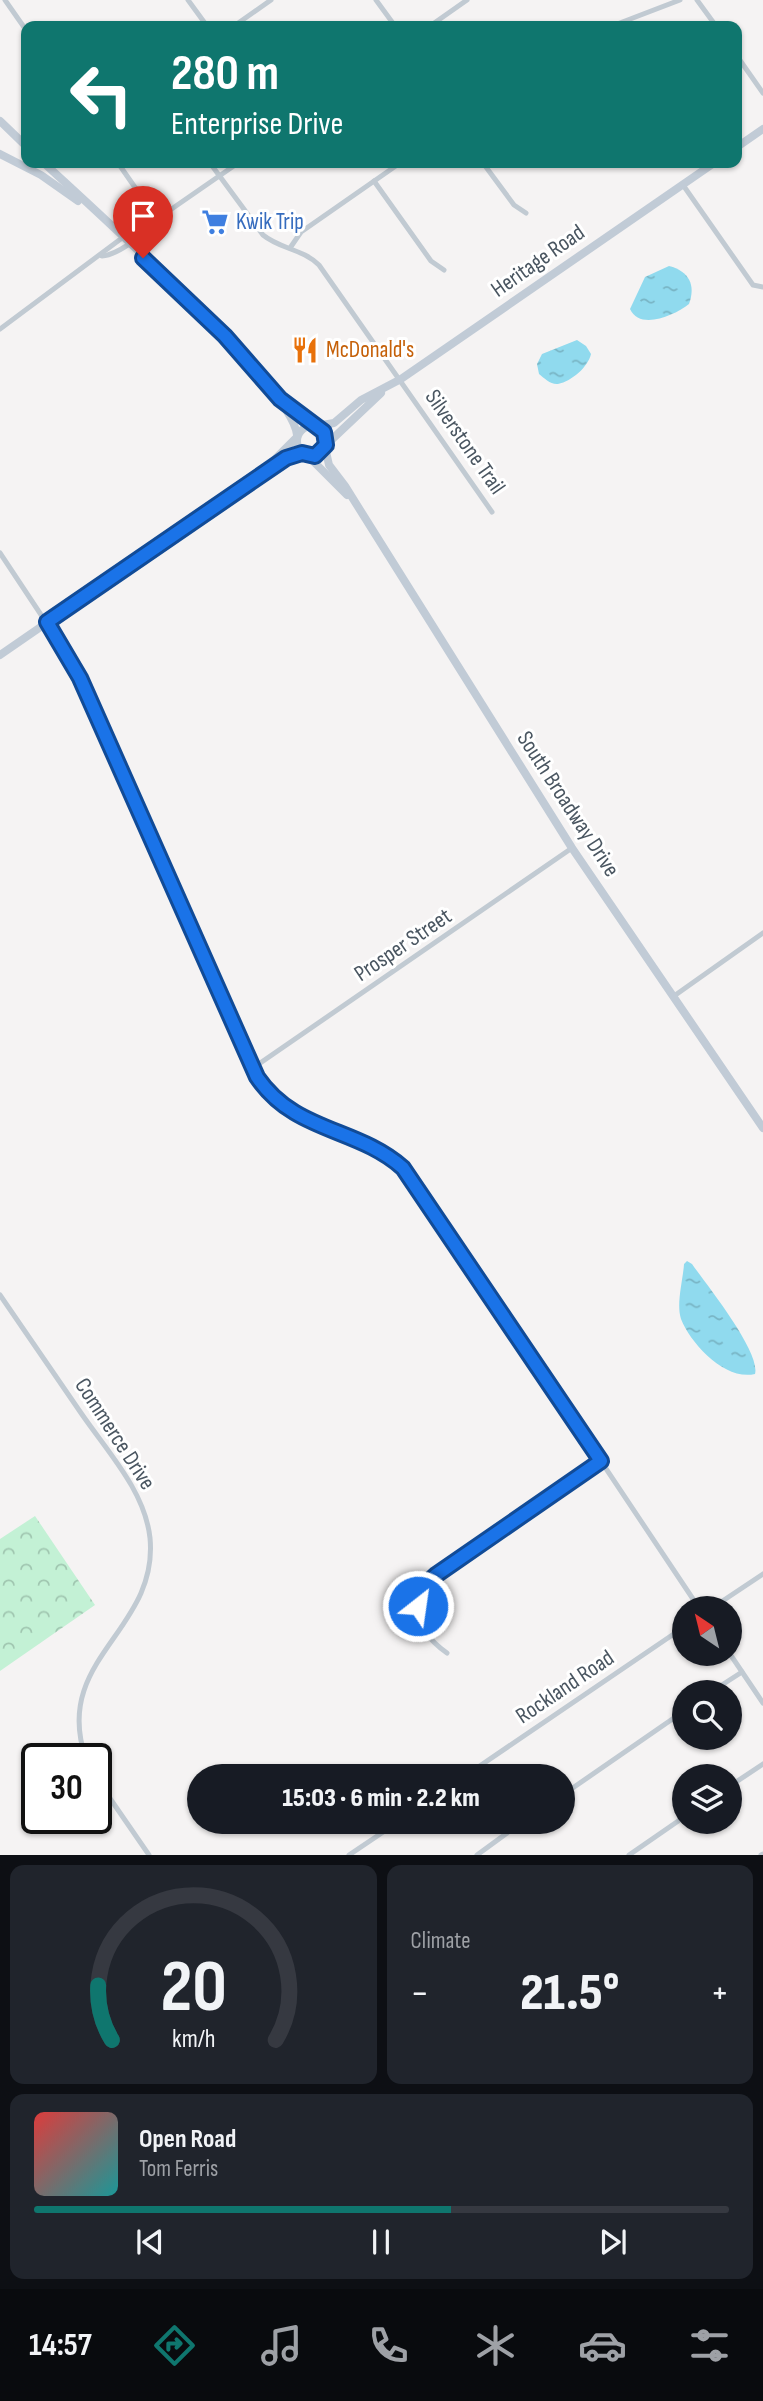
<!DOCTYPE html>
<meta charset="utf-8">
<style>
:root{--surface:#171b24;--page:#20242c;--text:#f1f3f6;--muted:#9ea1a6;--line:#363941;--accent:#0f766e}
body{margin:0;font-family:"Sofia Sans Condensed",sans-serif;background:var(--page);color:var(--text);height:100vh;display:flex;flex-direction:column;font-size:26px;white-space:nowrap}
*{box-sizing:border-box;margin:0}
p{font-size:23px;color:var(--muted)}
.icon{flex:none;width:38px;height:38px;fill:none;stroke:currentColor;stroke-width:2;stroke-linecap:round;stroke-linejoin:round}
.map{position:relative;height:1855px;overflow:hidden}
.sheet{display:flex;flex-direction:column;gap:10px;padding:10px;background:#0d0f14;flex:1}
.sheet>*{flex:none}
.banner{position:absolute;left:21px;top:21px;width:721px;height:147px;border-radius:14px;box-shadow:0 2px 5px #0004;background:#0f766e;color:#fff;overflow:hidden}
.needle{width:46px;rotate:325deg}
.tools{position:absolute;left:672px;top:1596px;display:grid;gap:14px}
.tools a{display:grid;place-items:center;width:70px;height:70px;border-radius:50%;background:var(--surface);box-shadow:0 2px 5px #0004;font-size:35px}
.speed{position:absolute;left:21px;top:1743px;display:flex;gap:14px;font-size:35px;font-weight:700;text-align:center}
.speed>*{display:grid;place-content:center;width:91px;height:91px;border-radius:50%;background:var(--surface);box-shadow:0 2px 5px #0004;line-height:1}
.speed .limit{border:4px solid #111;border-radius:10px;background:#fff;color:#111}
.pin{position:absolute;display:grid;place-items:center;width:60px;height:60px;color:#fff;margin:-72px -30px;border-radius:50% 50% 50% 0;rotate:-45deg;box-shadow:0 0 7px #0007}
.pin .icon{rotate:45deg}
.me{position:absolute;width:77px;margin:-38px;rotate:30deg;stroke-linejoin:round;filter:drop-shadow(0 0 5px #0008)}
.turn{display:flex;align-items:center;gap:24px;height:147px;padding:0 35px;font-size:32px}
.turn .icon{width:91px;height:91px;stroke-width:2.5}
.turn b{display:block;font-size:49px;line-height:60px}
.big{font-size:52px;font-weight:800;line-height:1.1}
.sheet .card{flex:1;display:flex;flex-direction:column;justify-content:center;gap:10px;min-width:0;padding:0 24px;border-radius:14px;background:var(--page)}
.sheet .dial{align-items:center;gap:0}
.dial svg{height:182px;overflow:visible;fill:none;stroke:var(--line);stroke-width:7;stroke-linecap:round;text-anchor:middle}
.dial text{fill:var(--text);stroke:none}
.song{display:flex;align-items:center;gap:21px}
.cover{width:84px;height:84px;border-radius:10px;background:linear-gradient(135deg,hsl(0 70% 55%),hsl(180 70% 35%))}
.played{height:7px;border-radius:4px;background:linear-gradient(90deg,var(--accent) 60%,var(--line) 60%)}
.keys{display:flex;justify-content:space-around;direction:ltr}
.heat{display:flex;justify-content:space-between;align-items:center;font-size:38px;direction:ltr}
.sheet .tiles{flex:1;display:grid;gap:10px;grid-template-columns:1fr 1fr}
.card:last-child{grid-column:span 2}
.trip{position:absolute;left:187px;top:1764px;width:388px;height:70px;border-radius:35px;background:var(--surface);box-shadow:0 2px 5px #0004;font-weight:800;line-height:70px;text-align:center}
.dock{display:flex;height:112px;justify-content:space-around;align-items:center;background:#090b0e;color:var(--muted)}
.dock .icon{width:49px;height:49px}
.dock .selected{color:var(--accent)}
.dock b{font-size:32px;color:var(--text)}
.map>svg:first-child{display:block}
.forest{fill:url(#forest-crowns)}
.water{fill:url(#water-ripples)}
.lines{fill:none;stroke-linecap:round;stroke-linejoin:round}
.street{stroke:#c1cad2;stroke-width:5}
.secondary{stroke:#c1cbd6;stroke-width:8}
.route-casing{stroke:#114b97;stroke-width:18}
.route{stroke:#1a73e8;stroke-width:12}
.labels{text-anchor:middle;dominant-baseline:central;stroke-width:6;stroke-linejoin:round;paint-order:stroke}
.shop-label{font-size:23px;fill:#366cbe;stroke:#fff;text-anchor:start}
.street-label{font-size:23px;fill:#4a5661;stroke:#fff}
.food-label{font-size:23px;fill:#c56008;stroke:#fff;text-anchor:start}
</style>
<div class="map">
<svg width="763" height="1855" viewBox="0 0 763 1855">
<defs>
<pattern id="forest-crowns" width="20" height="18" patternUnits="userSpaceOnUse" patternTransform="scale(1.75)"><rect width="20" height="18" fill="#c3f1d5"/><path d="M2 6a3 3 0 1 1 6 0M12 15a3 3 0 1 1 6 0" fill="none" stroke="#a0c6b0"/></pattern>
<pattern id="water-ripples" width="26" height="14" patternUnits="userSpaceOnUse" patternTransform="scale(1.75)"><rect width="26" height="14" fill="#90daee"/><path d="M2 4q2-2 4 0t4 0M15 11q2-2 4 0t4 0" fill="none" stroke="#78b4c4"/></pattern>
</defs>
<rect width="100%" height="100%" fill="#f5f3f3"/>
<polygon class="forest" points="35,1516 95,1605 0,1671 0,1539"/>
<g class="water">
<path d="M 669,266 C 689,271 696,285 689,304 C 675,315 640,331 630,309 L 645,277 Z"/>
<path d="M 577,340 L 586,346 L 591,354 C 588,367 572,381 558,384 C 551,385 544,378 539,374 L 537,364 L 542,354 Z"/>
<path d="M 687,1261 L 692,1264 C 706,1284 761,1352 755,1374 C 725,1381 691,1344 681,1319 C 676,1304 683,1280 684,1264 Z"/>
</g>
<g class="lines">
<g class="street">
<polyline points="5,0 26,30"/>
<polyline points="188,0 207,26"/>
<polyline points="376,0 395,26"/>
<polyline points="697,0 716,26"/>
<polyline points="234,26 271,0"/>
<polyline points="430,26 467,0"/>
<polyline points="612,26 680,0"/>
<polyline points="737,56 763,93"/>
<polyline points="118,163 157,219"/>
<path d="M 210,163 L 263,235 C 280,249 303,249 319,265 L 492,512"/>
<polyline points="483,163 514,205 526,213"/>
<polyline points="374,181 431,261 444,270"/>
<polyline points="683,185 753,285 763,287"/>
<polyline points="290,248 301,232 400,163"/>
<path d="M 102,256 C 116,255 141,238 147,226"/>
<polyline points="0,329 122,238 147,226 238,163"/>
<path d="M 0,553 L 71,660 L 265,1088 C 304,1134 371,1132 412,1178 L 699,1608"/>
<polyline points="674,996 763,933"/>
<polyline points="253,1068 572,848"/>
<path d="M 0,1295 C 27,1334 54,1374 81,1413 C 107,1451 145,1491 150,1538 C 159,1631 51,1659 86,1759"/>
<polyline points="712,1608 763,1574"/>
<path d="M 447,1653 C 423,1636 409,1614 425,1585 L 602,1461"/>
<polyline points="730,1654 763,1703"/>
<polyline points="711,1692 742,1672"/>
<polyline points="465,1776 684,1627"/>
<polyline points="96,1778 149,1855"/>
<polyline points="730,1786 763,1764"/>
<polyline points="564,1794 684,1711"/>
<polyline points="349,1855 398,1822"/>
<polyline points="477,1855 522,1822"/>
<polyline points="629,1855 684,1817"/>
<polyline points="761,1855 763,1854"/>
</g>
<g class="secondary">
<polyline points="0,121 26,146"/>
<polyline points="737,147 763,129"/>
<polyline points="0,154 41,175 78,201"/>
<path d="M 44,163 C 89,205 293,387 297,435"/>
<polyline points="282,400 314,426"/>
<circle cx="312" cy="441" r="15"/>
<polyline points="316,426 334,423 361,400 401,379 714,163"/>
<polyline points="326,445 381,393"/>
<polyline points="325,447 329,465 345,486 572,848 763,1128"/>
<polyline points="307,455 347,495"/>
<polyline points="262,472 297,437"/>
<polyline points="0,655 258,477 290,456 302,453"/>
</g>
</g>
<g class="lines">
<g class="route-casing">
<path id="route" d="M 143,258 L 225,336 L 280,399 L 324,432 L 326,445 L 315,456 L 302,453 L 286,458 L 47,622 L 80,678 L 257,1077 C 295,1133 357,1127 403,1168 L 601,1461 L 436,1575 L 425,1585 L 418,1606"/>
</g>
<use href="#route" class="route"/>
</g>
<defs>
<g id="supermarket-bare" transform="scale(2.1)"><path d="M-6-5.5h2.5l.6 2H6L4.5 2H-2.5L-4.4-4H-6ZM-1.5 3.2a1.3 1.3 0 1 0 .1 0ZM3 3.2a1.3 1.3 0 1 0 .1 0Z" fill="#3f7fe0" stroke="#fff" stroke-width="2.5" paint-order="stroke"/></g>
<g id="restaurant-bare" transform="scale(2.1)"><path d="M-5-6h1v4h1v-4h1v4h1v-4h1v5L-1.5 .5V6h-2V.5L-5-1ZM5-6V6H3V1.5H1.5Q1.5-4 5-6Z" fill="#e8710a" stroke="#fff" stroke-width="2.5" paint-order="stroke"/></g>
</defs>
<g fill-rule="evenodd">
<use href="#supermarket-bare" x="215" y="222"/>
<use href="#restaurant-bare" x="305" y="350"/>
</g>
<g class="labels">
<g class="shop-label">
<text x="236" y="222">Kwik Trip</text>
</g>
<g class="street-label">
<text transform="translate(538 261) rotate(-35)">Heritage Road</text>
<text transform="translate(465 442) rotate(55)">Silverstone Trail</text>
<text transform="translate(568 804) rotate(57)">South Broadway Drive</text>
<text transform="translate(403 945) rotate(-34)">Prosper Street</text>
<text transform="translate(115 1434) rotate(57)">Commerce Drive</text>
<text transform="translate(565 1687) rotate(-34)">Rockland Road</text>
</g>
<g class="food-label">
<text x="326" y="350">McDonald's</text>
</g>
</g>
</svg>
<div class="tools">
<a><svg class="needle" viewBox="-14 -14 28 28"><path d="M0-13l5 13h-10z" fill="#e53935"/><path d="M0 13l5-13h-10z" fill="#9ea1a6"/></svg></a>
<a><svg class="icon" aria-label="search" viewBox="0 0 24 24"><circle cx="10" cy="10" r="6"/><path d="M15 15l6 6"/></svg></a>
<a><svg class="icon" aria-label="layers" viewBox="0 0 24 24"><path d="M12 4l9 5-9 5-9-5zM3 14l9 5 9-5"/></svg></a>
</div>
<div class="speed"><div class="limit">30</div></div>
<div class="pin" style="left:143px;top:258px;background:#d93025"><svg class="icon" aria-label="arrive" viewBox="0 0 24 24"><path d="M6 21V4h12l-3 4 3 4H6"/></svg></div>
<svg class="me" style="left:418px;top:1606px" viewBox="-20 -20 40 40"><circle r="17" fill="#1a73e8" stroke="#fff" stroke-width="3"/><path d="M0-11L8 9 0 5-8 9z" fill="#fff"/></svg>
<div class="trip">15:03 · 6 min · 2.2 km</div>
<div class="banner">
<div class="turn"><svg class="icon" aria-label="left" viewBox="0 0 24 24"><path d="M17 20v-9H6M10 6l-5 5 5 5"/></svg><div><b>280 m</b>Enterprise Drive</div></div>
</div>
</div>
<section class="sheet">
<div class="tiles">
<div class="card dial"><svg viewBox="0 0 100 80">
<path d="M14 69A42 42 0 1 1 86 69"/>
<path d="M14 69A42 42 0 0 1 8 45" stroke="#0f766e"/>
<text x="50" y="56" font-size="32" font-weight="700">20</text>
<text x="50" y="72" font-size="11">km/h</text>
</svg></div>
<div class="card"><p>Climate</p>
<div class="heat"><a>−</a><b class="big">21.5°</b><a>+</a></div>
</div>
<div class="card">
<div class="song"><i class="cover"></i><div><b>Open Road</b><p>Tom Ferris</p></div></div>
<div class="played"></div>
<div class="keys"><svg class="icon" aria-label="previous" viewBox="0 0 24 24"><path d="M18 5L8 12l10 7zM5 5v14"/></svg><svg class="icon" aria-label="pause" viewBox="0 0 24 24"><path d="M8 5v14M16 5v14"/></svg><svg class="icon" aria-label="next" viewBox="0 0 24 24"><path d="M6 5l10 7-10 7zM19 5v14"/></svg></div>
</div>
</div>
</section>
<nav class="dock">
<b>14:57</b>
<svg class="icon selected" aria-label="directions" viewBox="0 0 24 24"><path d="M12 3l9 9-9 9-9-9zM9 14v-3h6M13 9l2 2-2 2"/></svg>
<svg class="icon" aria-label="music" viewBox="0 0 24 24"><path d="M9 18V5l10-2v13"/><circle cx="6" cy="18" r="3"/><circle cx="16" cy="16" r="3"/></svg>
<svg class="icon" aria-label="phone" viewBox="0 0 24 24"><path d="M5 4h4l2 5-3 2q2 4 5 5l2-3 5 2v4C11 20 4 13 5 4z"/></svg>
<svg class="icon" aria-label="climate" viewBox="0 0 24 24"><path d="M12 3v18M4 7l16 10M4 17L20 7"/></svg>
<svg class="icon" aria-label="car" viewBox="0 0 24 24"><path d="M5 17H2v-5l4-1 3-4h7l3 4 3 1v5h-3M9 17h6M6 11h13"/><circle cx="7" cy="17" r="2"/><circle cx="17" cy="17" r="2"/></svg>
<svg class="icon" aria-label="filters" viewBox="0 0 24 24"><path d="M4 7h16M4 17h16"/><circle cx="9" cy="7" r="2"/><circle cx="15" cy="17" r="2"/></svg>
</nav>
